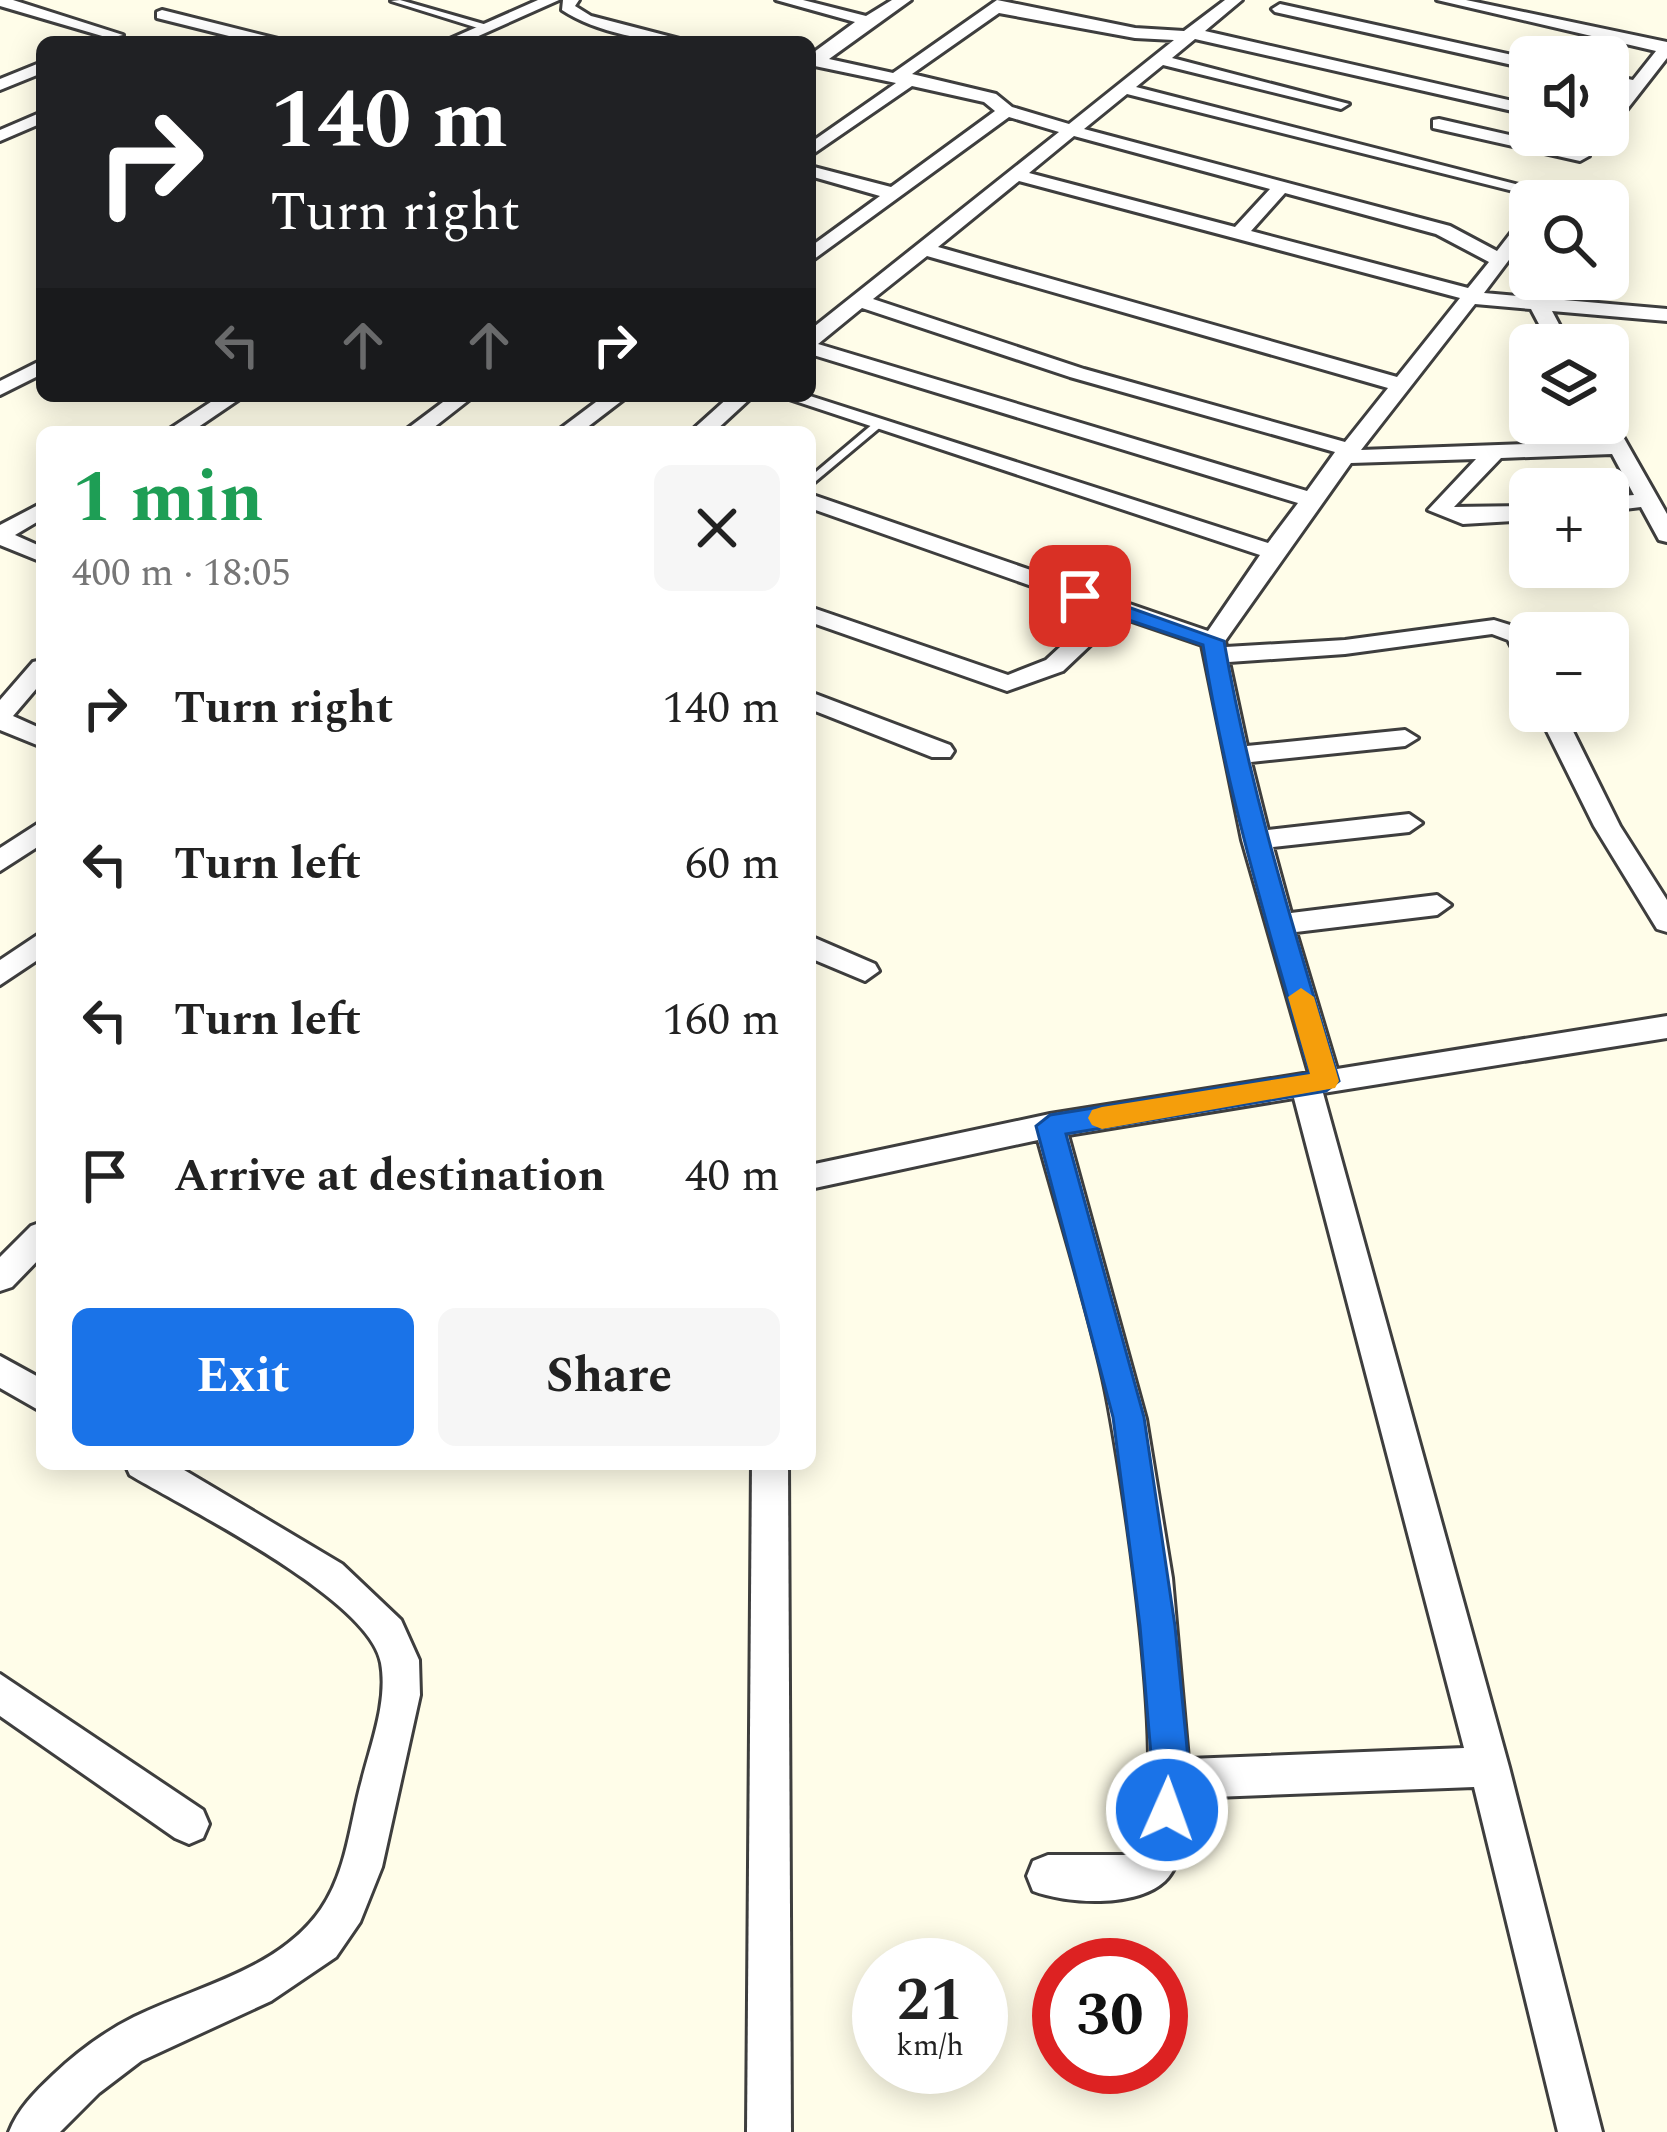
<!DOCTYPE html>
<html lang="en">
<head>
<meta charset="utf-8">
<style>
	:root { --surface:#fff; --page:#f6f6f6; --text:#222; --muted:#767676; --accent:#1a73e8 }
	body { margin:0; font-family:Spectral,serif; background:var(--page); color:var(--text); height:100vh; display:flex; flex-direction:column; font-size:45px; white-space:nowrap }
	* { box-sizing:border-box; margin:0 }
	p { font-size:39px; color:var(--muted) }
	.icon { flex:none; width:66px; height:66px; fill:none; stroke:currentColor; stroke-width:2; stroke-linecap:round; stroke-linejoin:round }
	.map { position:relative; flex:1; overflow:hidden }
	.drawer { position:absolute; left:36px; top:426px; width:780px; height:1044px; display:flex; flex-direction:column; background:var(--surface); border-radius:18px; box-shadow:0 6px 30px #0003 }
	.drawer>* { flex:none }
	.hud { position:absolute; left:36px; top:36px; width:780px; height:366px; border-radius:18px; box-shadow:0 6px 30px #0003; background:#202124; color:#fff; overflow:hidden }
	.controls { position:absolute; left:1509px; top:36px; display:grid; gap:24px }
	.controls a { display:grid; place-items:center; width:120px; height:120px; border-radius:18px; background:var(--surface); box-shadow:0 6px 30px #0003; font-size:60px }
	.speed { position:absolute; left:852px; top:1938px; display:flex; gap:24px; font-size:60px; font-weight:700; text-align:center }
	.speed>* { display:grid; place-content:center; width:156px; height:156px; border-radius:50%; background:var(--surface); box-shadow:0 6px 30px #0003; line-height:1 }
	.speed small { font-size:30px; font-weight:400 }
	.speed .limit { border:18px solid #d22; background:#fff; color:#111 }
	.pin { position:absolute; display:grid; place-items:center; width:102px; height:102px; color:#fff; margin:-51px; border-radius:24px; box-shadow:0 6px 18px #0006 }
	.me { position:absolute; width:132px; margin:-66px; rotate:2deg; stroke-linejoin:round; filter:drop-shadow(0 0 9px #0008) }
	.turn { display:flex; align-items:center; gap:42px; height:252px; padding:0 36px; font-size:54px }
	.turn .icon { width:156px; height:156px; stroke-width:2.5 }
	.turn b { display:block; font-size:84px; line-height:102px }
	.lanes { display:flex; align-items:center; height:114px; padding:0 36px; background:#0003; justify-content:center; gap:60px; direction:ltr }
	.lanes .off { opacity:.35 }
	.round { display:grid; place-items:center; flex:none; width:126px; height:126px; border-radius:18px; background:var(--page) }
	.summary { display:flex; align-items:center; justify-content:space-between; height:204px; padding:0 36px }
	h1 { font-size:72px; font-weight:700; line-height:90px; color:#1e9e55 }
	.cta { display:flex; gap:24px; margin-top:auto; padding:24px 36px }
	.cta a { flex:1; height:138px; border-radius:18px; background:var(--accent); color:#fff; font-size:48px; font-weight:700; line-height:138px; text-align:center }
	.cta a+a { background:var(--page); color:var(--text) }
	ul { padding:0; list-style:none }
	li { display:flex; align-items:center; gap:36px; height:156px; padding:0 36px }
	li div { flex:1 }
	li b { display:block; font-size:45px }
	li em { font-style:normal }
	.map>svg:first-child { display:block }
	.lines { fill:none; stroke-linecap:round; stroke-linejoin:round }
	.service-casing { stroke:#3e3e3e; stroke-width:6 }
	.minor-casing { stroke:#3e3e3e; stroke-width:6 }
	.service { fill:#fff; fill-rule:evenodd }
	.minor { fill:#fff; fill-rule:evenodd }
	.route { fill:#1a73e8; stroke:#114b97; stroke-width:3 }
	.slow { fill:#f59e0b }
</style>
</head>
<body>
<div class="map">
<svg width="1667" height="2132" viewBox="0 0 1667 2132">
	<rect width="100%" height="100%" fill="#fffde9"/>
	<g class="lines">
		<defs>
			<g id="service">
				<polygon points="400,0 487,25 488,27 481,29 391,1"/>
				<polygon points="874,423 883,425 810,486 810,477"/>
			</g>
			<g id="minor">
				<polygon points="0,0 13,0 123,35 109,38 0,6"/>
				<polygon points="538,0 559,0 465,42 443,42"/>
				<path d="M 563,0 L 579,0 L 575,6 L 591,16 L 691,42 C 649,42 597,33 562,10 Z"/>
				<path d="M 776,0 L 803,0 L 866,16 L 892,0 L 911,0 L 829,59 L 893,73 L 997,0 L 1135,28 L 1184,31 L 1225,0 L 1242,0 L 1205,31 L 1530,105 L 1530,115 L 1195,39 L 1172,58 L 1349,104 L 1341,109 L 1163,65 L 1136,87 L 1558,195 L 1549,200 L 1127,94 L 1084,129 L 1450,226 L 1497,251 L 1524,216 L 1530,215 L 1530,232 L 1484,293 L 1667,309 L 1667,321 L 1552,311 L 1570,345 L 1550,345 L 1531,309 L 1475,304 L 1361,450 L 1605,441 L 1595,423 L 1613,419 L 1667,514 L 1667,542 L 1659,540 L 1641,507 L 1608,511 L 1608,497 L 1634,495 L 1612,454 L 1501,458 L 1454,507 L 1530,506 L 1530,520 L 1463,524 L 1428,510 L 1476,459 L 1351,463 L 1225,641 L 1226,647 L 1345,640 L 1494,620 L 1526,630 L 1530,637 L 1530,666 L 1521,664 L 1508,640 L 1492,634 L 1345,654 L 1229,662 L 1247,746 L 1405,730 L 1418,738 L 1405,746 L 1251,762 L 1268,830 L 1409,814 L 1422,823 L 1409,832 L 1273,847 L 1291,913 L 1437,895 L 1451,905 L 1437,915 L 1296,932 L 1337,1069 L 1667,1016 L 1667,1038 L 1323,1093 L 1509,1767 L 1602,2132 L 1558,2132 L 1474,1787 L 1188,1798 C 1186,1823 1184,1862 1165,1881 C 1136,1908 1067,1904 1033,1891 L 1027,1876 L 1033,1861 L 1048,1855 L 1132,1855 C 1178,1817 1118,1446 1103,1378 C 1085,1298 1060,1220 1038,1140 L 810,1189 L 810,1165 L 1050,1114 L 1309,1073 L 1242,840 L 1202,645 L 1120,617 L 1063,671 L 1007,691 L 810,622 L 810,607 L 1008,675 L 1046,660 L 1100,610 L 810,508 L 810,494 L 1208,631 L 1260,555 L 780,396 L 810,396 L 1268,543 L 1298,503 L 810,354 L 810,330 L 1059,132 L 1009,117 L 810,262 L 810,247 L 880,196 L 810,176 L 810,166 L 891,187 L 995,111 L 984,102 L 912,86 L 810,156 L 810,143 L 896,83 L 810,65 L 810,55 L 855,22 ZM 999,13 L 1135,38 L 1174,40 L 1069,124 L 1012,107 L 996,94 L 912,74 ZM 1074,136 L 1270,189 L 1235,227 L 1029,173 ZM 1019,181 L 1460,298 L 1397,377 L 938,247 ZM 1285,193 L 1436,234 L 1489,262 L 1468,288 L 1251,231 ZM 927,256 L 1388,388 L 1345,442 L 1084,369 L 873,299 ZM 862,308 L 1070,377 L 1335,452 L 1307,491 L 818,344 ZM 1294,1098 L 1464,1748 L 1188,1759 L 1172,1578 L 1146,1419 L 1068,1135 Z"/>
				<polygon points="1437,0 1466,0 1667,42 1667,58 1614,126 1608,127 1608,111 1626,88 1608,85 1608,75 1633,80 1656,51"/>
				<polygon points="1280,4 1530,59 1530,69 1275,12 1272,9"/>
				<polygon points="162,10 278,39 280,42 253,42 157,18 157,12"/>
				<polygon points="42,62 42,73 0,90 0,79"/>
				<polygon points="42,112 42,123 0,141 0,130"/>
				<polygon points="1439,119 1580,151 1589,156 1580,161 1433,128 1433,120"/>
				<polygon points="42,360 42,374 0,395 0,381"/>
				<polygon points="220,396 244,396 191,432 165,432"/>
				<polygon points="451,396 474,396 428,432 403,432"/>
				<polygon points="604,396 628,396 581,432 556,432"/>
				<polygon points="730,396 753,396 714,432 690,432"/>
				<polygon points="42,503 42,519 15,535 42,547 42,562 0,545 0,525"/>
				<polygon points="42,660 42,682 13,716 42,729 42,747 0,730 0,700 33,662"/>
				<polygon points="810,692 950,745 954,751 950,757 932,757 810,709"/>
				<polygon points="1537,711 1563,711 1620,826 1667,900 1667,932 1657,929 1594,826"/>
				<polygon points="42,821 42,844 0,871 0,848"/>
				<polygon points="42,932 42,957 0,985 0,960"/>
				<polygon points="810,936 875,964 879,971 865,981 810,958"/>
				<polygon points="42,1222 42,1256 12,1287 0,1291 0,1257 31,1226"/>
				<polygon points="0,1356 42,1379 42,1412 0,1388"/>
				<path d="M 125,1464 L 174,1464 L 342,1564 L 401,1620 L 419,1660 L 420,1695 L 382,1867 L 360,1922 L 336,1957 L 271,2001 L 141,2061 L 99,2093 L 60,2132 L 9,2132 C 18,2109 35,2092 53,2075 C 77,2052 104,2032 134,2017 C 197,1986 279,1970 321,1909 C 347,1871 350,1823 362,1780 C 371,1744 388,1701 381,1663 C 370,1599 187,1509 130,1475 Z"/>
				<polygon points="752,1464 788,1464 791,2132 747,2132"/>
				<polygon points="0,1674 203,1810 209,1824 203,1838 189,1844 175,1838 0,1716"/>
			</g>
		</defs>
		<!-- service casing -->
		<use href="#service" class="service-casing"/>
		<!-- minor casing -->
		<use href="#minor" class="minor-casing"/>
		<!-- service -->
		<use href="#service" class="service"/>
		<!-- minor -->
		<use href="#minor" class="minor"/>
	</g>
	<!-- route -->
	<path class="route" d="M 1080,590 L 1224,641 C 1250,791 1296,936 1339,1081 L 1326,1091 L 1066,1134 L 1144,1417 L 1175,1626 L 1190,1778 L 1180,1823 L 1167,1828 L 1154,1823 L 1149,1810 L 1153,1778 L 1140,1626 L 1113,1417 L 1036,1126 L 1050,1115 L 1310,1073 C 1269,932 1226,791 1203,645 L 1072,601 L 1072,592 Z"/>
	<!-- slow -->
	<polygon class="slow" points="1301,988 1314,997 1339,1081 1335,1088 1102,1129 1092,1125 1088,1118 1092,1110 1102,1107 1310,1074 1288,997"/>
</svg>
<div class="controls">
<a><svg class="icon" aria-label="sound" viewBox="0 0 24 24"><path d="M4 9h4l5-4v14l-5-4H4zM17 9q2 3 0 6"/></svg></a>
<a><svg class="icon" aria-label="search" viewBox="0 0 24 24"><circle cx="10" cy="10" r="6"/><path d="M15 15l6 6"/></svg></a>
<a><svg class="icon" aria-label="layers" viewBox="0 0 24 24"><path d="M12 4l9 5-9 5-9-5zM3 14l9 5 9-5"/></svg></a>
<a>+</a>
<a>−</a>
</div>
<div class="speed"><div>21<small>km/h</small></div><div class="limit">30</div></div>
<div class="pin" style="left:1080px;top:596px;background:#d93025"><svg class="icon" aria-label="arrive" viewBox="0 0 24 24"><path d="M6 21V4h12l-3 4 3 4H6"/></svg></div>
<svg class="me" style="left:1167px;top:1810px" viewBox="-20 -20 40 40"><circle r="17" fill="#1a73e8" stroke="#fff" stroke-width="3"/><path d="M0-11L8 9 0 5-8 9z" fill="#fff"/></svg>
<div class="hud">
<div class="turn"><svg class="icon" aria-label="right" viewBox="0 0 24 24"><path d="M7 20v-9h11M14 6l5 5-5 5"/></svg><div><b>140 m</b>Turn right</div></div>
<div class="lanes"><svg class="icon off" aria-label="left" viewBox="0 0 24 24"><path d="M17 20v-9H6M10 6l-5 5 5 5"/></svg><svg class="icon off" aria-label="ahead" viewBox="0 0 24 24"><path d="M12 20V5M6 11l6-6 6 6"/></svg><svg class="icon off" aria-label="ahead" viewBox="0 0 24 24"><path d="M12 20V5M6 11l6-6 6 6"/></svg><svg class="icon" aria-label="right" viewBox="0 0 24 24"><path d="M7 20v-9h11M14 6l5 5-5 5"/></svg></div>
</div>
<section class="drawer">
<div class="summary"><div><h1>1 min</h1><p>400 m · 18:05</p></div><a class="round"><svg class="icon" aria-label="close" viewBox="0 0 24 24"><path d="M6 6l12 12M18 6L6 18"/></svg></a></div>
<ul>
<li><svg class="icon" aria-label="right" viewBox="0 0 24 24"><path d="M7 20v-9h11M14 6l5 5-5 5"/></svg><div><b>Turn right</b></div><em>140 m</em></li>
<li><svg class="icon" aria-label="left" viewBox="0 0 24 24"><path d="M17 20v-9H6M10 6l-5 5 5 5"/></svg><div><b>Turn left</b></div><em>60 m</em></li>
<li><svg class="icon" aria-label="left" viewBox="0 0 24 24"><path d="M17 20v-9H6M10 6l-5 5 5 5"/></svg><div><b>Turn left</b></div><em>160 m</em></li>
<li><svg class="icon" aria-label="arrive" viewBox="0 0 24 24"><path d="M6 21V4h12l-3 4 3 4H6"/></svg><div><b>Arrive at destination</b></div><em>40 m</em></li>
</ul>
<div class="cta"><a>Exit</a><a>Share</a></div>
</section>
</div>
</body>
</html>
